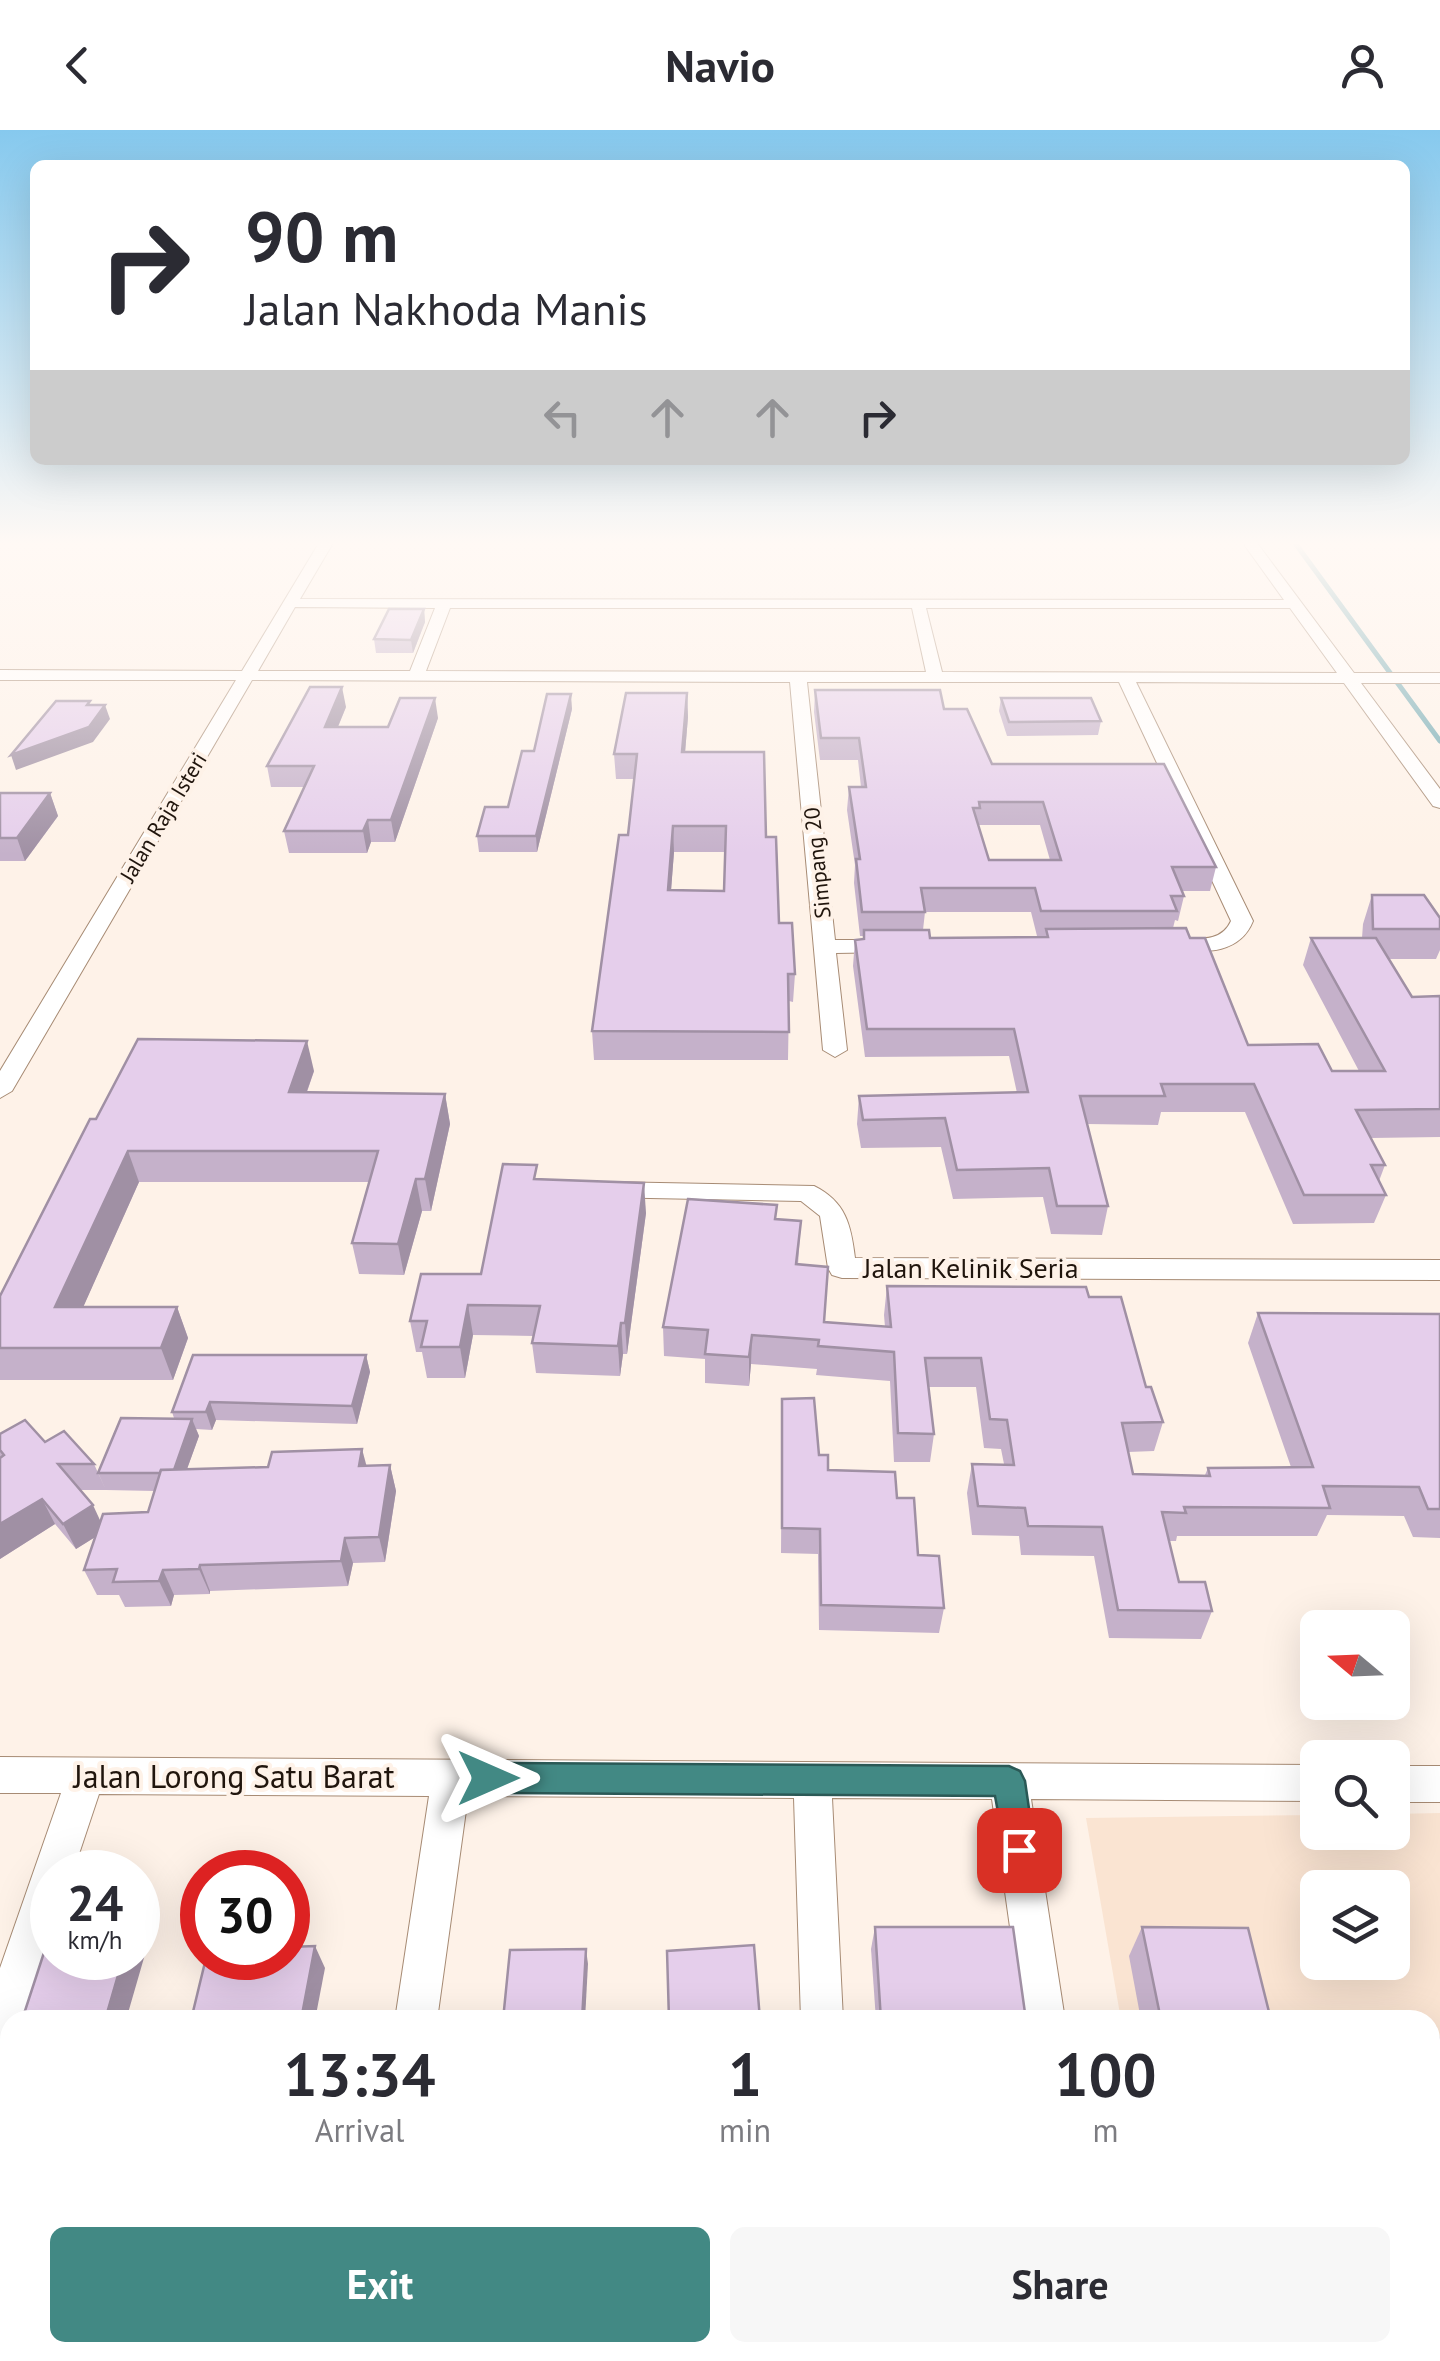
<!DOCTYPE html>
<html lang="en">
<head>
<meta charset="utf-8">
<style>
	:root { --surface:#fff; --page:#f7f7f7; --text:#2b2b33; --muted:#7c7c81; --accent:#428984 }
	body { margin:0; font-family:"PT Sans",sans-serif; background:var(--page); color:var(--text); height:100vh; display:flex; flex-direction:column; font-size:38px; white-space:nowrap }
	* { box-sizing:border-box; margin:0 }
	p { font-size:32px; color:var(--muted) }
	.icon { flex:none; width:55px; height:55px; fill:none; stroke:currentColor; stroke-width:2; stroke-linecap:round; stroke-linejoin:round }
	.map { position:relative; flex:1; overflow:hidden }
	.side { position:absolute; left:0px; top:1880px; width:1440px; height:352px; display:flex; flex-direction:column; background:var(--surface); border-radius:30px 30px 0 0; box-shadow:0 10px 40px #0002 }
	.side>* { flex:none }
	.top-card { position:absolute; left:30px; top:30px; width:1380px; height:305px; border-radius:15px; box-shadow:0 10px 40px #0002; background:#fff; color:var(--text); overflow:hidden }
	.needle { width:65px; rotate:289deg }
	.tools { position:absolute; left:1300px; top:1480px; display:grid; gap:20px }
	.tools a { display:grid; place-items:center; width:110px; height:110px; border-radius:15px; background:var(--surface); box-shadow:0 10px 40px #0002; font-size:50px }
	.speed { position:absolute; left:30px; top:1720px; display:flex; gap:20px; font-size:50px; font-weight:700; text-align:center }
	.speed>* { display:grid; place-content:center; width:130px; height:130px; border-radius:50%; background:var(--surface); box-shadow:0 10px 40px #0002; line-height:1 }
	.speed small { font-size:25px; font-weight:400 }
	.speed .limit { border:15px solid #d22; background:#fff; color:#111 }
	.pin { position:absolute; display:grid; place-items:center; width:85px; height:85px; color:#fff; margin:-42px; border-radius:20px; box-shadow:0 5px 15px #0006 }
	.me { position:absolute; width:110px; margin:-55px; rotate:90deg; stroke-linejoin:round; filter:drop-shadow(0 0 8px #0008) }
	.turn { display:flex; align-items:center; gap:35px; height:210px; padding:0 50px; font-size:45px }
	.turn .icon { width:130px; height:130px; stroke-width:2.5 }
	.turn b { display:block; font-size:70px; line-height:85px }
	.lanes { display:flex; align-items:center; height:95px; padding:0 50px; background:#0003; justify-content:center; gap:50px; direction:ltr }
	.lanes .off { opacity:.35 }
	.eta { display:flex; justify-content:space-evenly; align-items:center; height:170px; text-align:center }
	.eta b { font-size:60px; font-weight:600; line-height:70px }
	.button { display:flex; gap:20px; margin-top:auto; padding:20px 50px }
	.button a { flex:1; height:115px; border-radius:15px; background:var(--accent); color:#fff; font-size:40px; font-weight:600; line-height:115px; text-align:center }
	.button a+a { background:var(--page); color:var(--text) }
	header { display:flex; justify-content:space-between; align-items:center; height:130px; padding:0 50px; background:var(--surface); font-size:45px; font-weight:600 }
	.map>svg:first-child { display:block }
	.built { fill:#fae4d2; fill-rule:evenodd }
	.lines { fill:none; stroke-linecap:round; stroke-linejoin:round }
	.stream { stroke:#71a9b2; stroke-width:5 }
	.street-casing { stroke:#a78b74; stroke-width:2 }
	.street { fill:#fff; fill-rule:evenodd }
	.wall { fill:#c5b1ca; fill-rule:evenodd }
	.shaded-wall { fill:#a090a4 }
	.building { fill:#e5ceeb; stroke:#a090a4; stroke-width:2.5; fill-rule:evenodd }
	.route { fill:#428984; stroke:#2b5956; stroke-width:2.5 }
	.labels { text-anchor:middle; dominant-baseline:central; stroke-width:8; stroke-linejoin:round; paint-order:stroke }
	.far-street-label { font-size:22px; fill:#20150d; stroke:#fef2e8 }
	.street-label { font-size:28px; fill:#20150d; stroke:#fef2e8 }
	.near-street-label { font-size:32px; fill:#20150d; stroke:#fef2e8 }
</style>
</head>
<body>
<header><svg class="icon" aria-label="back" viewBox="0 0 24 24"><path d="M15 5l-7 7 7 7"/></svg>Navio<svg class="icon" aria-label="person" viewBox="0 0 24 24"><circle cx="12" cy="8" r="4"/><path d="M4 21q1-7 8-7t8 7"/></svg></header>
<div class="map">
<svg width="1440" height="2231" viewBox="0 0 1440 2231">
	<rect width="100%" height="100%" fill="#fef2e8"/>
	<!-- built -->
	<path class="built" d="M 1440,1683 L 1440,2231 L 1180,2231 L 1179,2223 L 1430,2222 L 1430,1890 L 1121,1890 L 1086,1688 L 1317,1685 L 1318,1702 L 1392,1702 L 1393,1684 ZM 1318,1758 L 1392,1758 L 1392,1832 L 1318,1832 Z"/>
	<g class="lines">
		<!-- stream -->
		<polyline class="stream" points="1295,413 1440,611"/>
		<defs>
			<g id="street">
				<path d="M 319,413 L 333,413 L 300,469 L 1284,470 L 1243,413 L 1257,413 L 1354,543 L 1440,543 L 1440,553 L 1361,553 L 1440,659 L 1440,678 L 1433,676 L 1344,553 L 1136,552 L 1253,791 C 1239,826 1202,822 1170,821 L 1162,820 L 1159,815 L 1162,810 C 1186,805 1219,818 1231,791 L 1119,552 L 807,552 L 835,810 L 892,810 L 903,816 L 892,822 L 836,823 L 847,920 L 835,927 L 823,920 L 790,552 L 252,550 L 12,961 L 0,968 L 0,941 L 236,550 L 0,550 L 0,540 L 242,541 ZM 295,477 L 435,478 L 410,541 L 258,541 ZM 450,478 L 912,478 L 926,542 L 426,541 ZM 926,478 L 1290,478 L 1337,543 L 942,542 Z"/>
				<path d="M 608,1052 L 814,1056 C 846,1072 851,1095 855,1128 L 1440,1130 L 1440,1150 L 842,1148 L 832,1145 L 828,1138 L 820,1086 L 801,1071 L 599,1067 L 595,1061 L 599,1055 Z"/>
				<polygon points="0,1627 1318,1635 1318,1671 1031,1669 1065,1890 1023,1890 992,1669 832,1668 843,1890 801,1890 794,1668 468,1666 437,1890 395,1890 429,1666 99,1664 73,1742 52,1742 52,1805 25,1890 10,1890 10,1918 0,1923 0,1838 61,1663 0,1663"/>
				<rect x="1392" y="1636" width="48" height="36"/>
				<polygon points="341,2222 391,2222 390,2231 340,2231"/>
				<polygon points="811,2222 861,2222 862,2231 812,2231"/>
				<polygon points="1068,2222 1118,2222 1119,2231 1069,2231"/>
			</g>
		</defs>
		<!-- street casing -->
		<use href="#street" class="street-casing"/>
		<!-- street -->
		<use href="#street" class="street"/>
	</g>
	<!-- wall -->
	<g class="wall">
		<polygon points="424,479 425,492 413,523 376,523 374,509"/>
		<path d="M 815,560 L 944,579 L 992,634 L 1216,737 L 1210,761 L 1182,761 L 1184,766 L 1178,791 L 1175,790 L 1173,798 L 1190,808 L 1248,915 L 1332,941 L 1359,941 L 1303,835 L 1311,808 L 1362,808 L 1363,794 L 1372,765 L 1440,788 L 1440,820 L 1436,829 L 1389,829 L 1412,867 L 1440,866 L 1440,1007 L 1371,1008 L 1385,1035 L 1379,1051 L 1386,1065 L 1374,1093 L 1293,1094 L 1245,982 L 1161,982 L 1158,995 L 1087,994 L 1108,1076 L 1102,1105 L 1051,1104 L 1043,1067 L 953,1069 L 941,1017 L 861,1018 L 857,994 L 859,966 L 1017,963 L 1009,926 L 865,927 L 853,836 L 855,810 L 863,809 L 864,806 L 860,806 L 854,753 L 855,735 L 847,680 L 849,657 L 861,657 L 858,630 L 820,630 L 814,582 ZM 978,695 L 1040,695 L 1050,730 L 989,730 ZM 925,782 L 1031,782 L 1037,806 L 1045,806 L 1045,807 L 930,808 L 923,800 Z"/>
		<path d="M 687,563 L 688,587 L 685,622 L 766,707 L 779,793 L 795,844 L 793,872 L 789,871 L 788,930 L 594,930 L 592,901 L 628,705 L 634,649 L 616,649 L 614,624 ZM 674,722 L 725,722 L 724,761 L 671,760 Z"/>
		<polygon points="1001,568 1101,591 1098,605 1007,606 999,581"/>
		<polygon points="346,577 338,597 388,597 438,588 395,712 371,712 367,723 289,723 284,701 304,657 271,657 267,636"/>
		<polygon points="572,579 537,722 479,722 477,706 508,677 534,621"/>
		<polygon points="0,663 50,663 58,686 25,731 0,731"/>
		<polygon points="314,941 307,962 445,964 450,994 431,1081 422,1081 404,1145 359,1144 352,1113 369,1052 139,1052 83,1177 177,1177 188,1208 173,1250 0,1250 0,1166 96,989"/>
		<polygon points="538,1049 646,1083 627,1224 623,1224 620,1246 536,1243 532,1213 534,1206 473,1205 465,1248 427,1248 422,1222 416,1222 410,1191 481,1144"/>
		<polygon points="777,1089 801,1091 798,1135 824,1192 885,1197 884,1185 887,1156 1089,1167 1146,1257 1163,1292 1154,1321 1128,1322 1133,1344 1205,1345 1208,1338 1291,1337 1248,1213 1258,1183 1440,1184 1440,1408 1413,1407 1404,1386 1327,1385 1317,1406 1177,1406 1176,1411 1169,1411 1179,1452 1212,1481 1201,1509 1109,1508 1094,1426 1021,1425 1019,1406 972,1405 967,1363 972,1334 1004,1334 1001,1319 984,1318 976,1257 929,1257 934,1304 930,1332 894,1332 890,1251 816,1245 817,1239 751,1234 749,1256 705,1253 705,1229 664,1226 663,1197"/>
		<polygon points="366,1225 370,1242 357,1294 216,1290 212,1300 196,1299 199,1306 187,1339 390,1335 396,1361 385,1432 353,1433 348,1456 210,1461 210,1464 174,1465 171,1476 125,1477 119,1465 97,1465 84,1440 95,1407 76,1419 55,1394 0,1429 0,1304 45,1312 94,1334 106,1360 80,1360 100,1391 148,1382 155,1361 106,1360 98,1343 174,1288 172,1282"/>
		<polygon points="782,1269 828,1340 897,1368 918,1425 944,1478 939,1503 819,1500 818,1424 781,1423"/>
		<polygon points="875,1797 1026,1890 876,1890 871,1819"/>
		<polygon points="1142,1797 1271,1890 1141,1890 1129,1826"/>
		<polygon points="1430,1897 1440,2231 1410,2231 1408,2222 1430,2222"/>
		<polygon points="10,1948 10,2131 0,2167 0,1979"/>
		<polygon points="651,2222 790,2223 789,2231 650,2231"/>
		<polygon points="895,2222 1019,2222 1021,2231 896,2231"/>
	</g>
	<!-- shaded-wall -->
	<g class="shaded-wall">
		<polygon points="424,479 425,492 413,523 411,510"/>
		<polygon points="342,557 346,577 329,618 325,597"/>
		<polygon points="687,563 688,587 683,647 682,622"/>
		<polygon points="571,564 572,579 537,722 536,706"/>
		<polygon points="435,568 438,588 395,712 391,690"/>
		<polygon points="105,575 110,589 93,612 16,640 11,625"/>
		<polygon points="50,663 58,686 25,731 17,708"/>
		<polygon points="368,690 371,712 367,723 363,701"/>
		<polygon points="673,696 674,722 669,787 668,760"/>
		<polygon points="307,911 314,941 296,992 289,962"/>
		<polygon points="445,964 450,994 431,1081 425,1049"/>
		<polygon points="128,1021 139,1052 69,1209 55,1177"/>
		<polygon points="416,1049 422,1081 404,1145 398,1114"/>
		<polygon points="644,1053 646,1083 627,1224 625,1193"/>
		<polygon points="468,1175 473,1205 465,1248 460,1217"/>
		<polygon points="177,1177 188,1208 173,1250 161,1218"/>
		<polygon points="621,1193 623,1224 620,1246 618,1216"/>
		<polygon points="752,1205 751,1234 749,1256 749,1227"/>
		<polygon points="366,1225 370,1242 357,1294 352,1276"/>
		<polygon points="210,1272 216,1290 212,1300 206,1282"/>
		<polygon points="192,1289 199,1306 179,1361 172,1343"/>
		<polygon points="362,1319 369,1345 359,1336"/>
		<polygon points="390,1335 396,1361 385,1432 379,1407"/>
		<polygon points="42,1369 55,1394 0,1429 0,1394"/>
		<polygon points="93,1375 105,1401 76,1419 63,1394"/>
		<polygon points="345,1408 353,1433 348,1456 341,1431"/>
		<polygon points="200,1435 210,1461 210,1464 199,1439"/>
		<polygon points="163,1440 174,1465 171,1476 159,1451"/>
		<polygon points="138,1798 148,1814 126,1890 105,1890 123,1828 138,1828"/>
		<polygon points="315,1816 325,1838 315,1890 301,1890"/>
		<polygon points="586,1819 588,1834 585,1890 582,1890"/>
		<polygon points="0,2112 10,2120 10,2131 0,2167"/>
		<polygon points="35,2222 59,2222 56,2231 33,2231"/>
		<rect x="575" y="2222" width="5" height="9"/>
	</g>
	<!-- building -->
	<g class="building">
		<polygon points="389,479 424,479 411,510 374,509"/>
		<polygon points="310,557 342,557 325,597 388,597 400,568 435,568 391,690 368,690 363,701 284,701 314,636 267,636"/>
		<path d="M 815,560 L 940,560 L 944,579 L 967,579 L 992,634 L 1164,634 L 1216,737 L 1172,737 L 1184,766 L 1171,766 L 1177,781 L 1041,781 L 1035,758 L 921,758 L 925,782 L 862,782 L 856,729 L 860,729 L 849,657 L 866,657 L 859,608 L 821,608 ZM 979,672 L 1043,672 L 1061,730 L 989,730 L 973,678 L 980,678 Z"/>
		<path d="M 626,563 L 687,563 L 682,622 L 764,622 L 766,707 L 776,707 L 779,793 L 792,793 L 795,844 L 788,844 L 789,902 L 592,901 L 619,705 L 628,705 L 637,624 L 614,624 ZM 673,696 L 726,696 L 724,761 L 668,760 Z"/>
		<polygon points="547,564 571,564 536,706 477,706 485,677 508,677 522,621 534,621"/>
		<polygon points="1001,568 1091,568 1101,591 1009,592"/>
		<polygon points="56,571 90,571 87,575 105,575 89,597 11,625"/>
		<polygon points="0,663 50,663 17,708 0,708"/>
		<polygon points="1372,765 1424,765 1440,788 1440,799 1373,799"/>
		<polygon points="1186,798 1190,808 1205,808 1248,915 1318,914 1332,941 1385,941 1311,808 1376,808 1412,867 1440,866 1440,979 1356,980 1385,1035 1371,1035 1386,1065 1304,1065 1254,954 1161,954 1165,966 1080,966 1108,1076 1057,1076 1049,1038 957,1040 945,988 863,990 859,966 1028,962 1014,899 867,899 855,810 864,809 864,800 929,800 930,808 1048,807 1046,799"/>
		<polygon points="138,909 307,911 289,962 445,964 425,1049 416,1049 398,1114 352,1113 378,1021 128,1021 55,1177 177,1177 161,1218 0,1218 0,1166 90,989 96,989"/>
		<polygon points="503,1034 537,1035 534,1049 644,1053 625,1193 621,1193 618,1216 532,1213 540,1176 468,1175 460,1217 421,1217 427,1191 410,1191 421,1144 481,1144"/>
		<polygon points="688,1069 777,1075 775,1089 801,1091 796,1134 828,1137 824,1192 891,1197 887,1156 1086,1157 1089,1167 1121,1167 1146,1257 1151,1257 1163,1292 1122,1293 1133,1344 1210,1346 1208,1338 1313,1337 1258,1183 1440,1184 1440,1379 1428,1379 1419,1357 1323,1356 1330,1378 1184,1377 1186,1383 1162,1382 1179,1452 1205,1452 1212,1481 1118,1480 1102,1397 1028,1396 1025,1378 978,1376 972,1334 1014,1335 1007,1290 990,1289 981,1228 925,1228 934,1304 898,1303 894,1222 818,1216 819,1210 752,1205 749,1227 705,1224 708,1200 663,1197"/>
		<polygon points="193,1225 366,1225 352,1276 210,1272 206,1282 172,1282"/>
		<polygon points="814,1268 819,1325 828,1325 828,1340 895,1342 897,1368 914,1368 918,1425 939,1426 944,1478 821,1475 820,1399 782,1398 782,1269"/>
		<polygon points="121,1288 192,1289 174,1340 161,1340 160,1343 98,1343"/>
		<polygon points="25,1290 45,1312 64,1301 94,1334 58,1334 93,1375 63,1394 42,1369 0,1394 0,1328 4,1325 0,1320 0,1304"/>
		<polygon points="362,1319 359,1336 390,1335 379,1407 345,1408 341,1431 200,1435 199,1439 163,1440 159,1451 113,1452 117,1439 84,1440 103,1384 148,1382 161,1340 268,1337 272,1322"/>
		<polygon points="875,1797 1013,1797 1026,1890 881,1890"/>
		<polygon points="1142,1797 1248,1798 1271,1890 1161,1890"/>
		<polygon points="52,1798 52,1828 123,1828 105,1890 22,1890"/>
		<polygon points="754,1815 760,1890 669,1890 667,1821"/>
		<polygon points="315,1816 301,1890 191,1890 206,1828 288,1828 288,1817"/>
		<polygon points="586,1819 582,1890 503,1890 510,1820"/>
		<polygon points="1430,1897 1435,1897 1440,1912 1440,2231 1433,2231 1430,2220"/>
		<polygon points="10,1948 10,2105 0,2105 0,1979"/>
		<polygon points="0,2175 10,2175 10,2222 35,2222 33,2231 0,2231"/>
		<polygon points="441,2222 575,2222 575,2231 440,2231"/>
		<polygon points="651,2222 790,2222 790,2223 703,2224 703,2231 650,2231"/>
		<polygon points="901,2222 1019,2222 1021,2231 902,2231"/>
	</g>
	<!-- sky -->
	<linearGradient id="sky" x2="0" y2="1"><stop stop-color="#86c9ee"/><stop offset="0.57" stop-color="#fff9f5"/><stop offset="1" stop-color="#fff9f5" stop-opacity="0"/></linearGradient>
	<rect width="1440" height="725" fill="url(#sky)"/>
	<!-- route -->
	<polygon class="route" points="488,1633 1009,1636 1020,1641 1025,1651 1035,1720 1031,1731 1019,1735 1007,1731 995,1666 488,1663 476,1659 472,1648 476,1637"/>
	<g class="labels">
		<!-- far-street labels -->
		<g class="far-street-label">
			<text transform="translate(163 687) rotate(-59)">Jalan Raja Isteri</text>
			<text transform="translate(817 733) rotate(-96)">Simpang 20</text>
		</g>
		<!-- street labels -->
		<g class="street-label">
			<text x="971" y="1137">Jalan Kelinik Seria</text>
		</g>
		<!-- near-street labels -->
		<g class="near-street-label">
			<text x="234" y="1646">Jalan Lorong Satu Barat</text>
		</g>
	</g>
</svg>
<div class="tools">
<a><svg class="needle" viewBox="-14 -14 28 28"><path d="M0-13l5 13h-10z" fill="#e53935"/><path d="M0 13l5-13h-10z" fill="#7c7c81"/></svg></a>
<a><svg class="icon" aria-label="search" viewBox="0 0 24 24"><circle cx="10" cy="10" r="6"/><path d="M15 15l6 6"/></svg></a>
<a><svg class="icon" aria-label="layers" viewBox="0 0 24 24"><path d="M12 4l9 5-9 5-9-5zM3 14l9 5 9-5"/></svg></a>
</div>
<div class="speed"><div>24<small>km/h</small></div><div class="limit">30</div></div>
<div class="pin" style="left:1019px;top:1720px;background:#d93025"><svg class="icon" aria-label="arrive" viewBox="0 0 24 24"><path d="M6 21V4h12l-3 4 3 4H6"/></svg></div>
<svg class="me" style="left:488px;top:1648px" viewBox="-20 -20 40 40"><path d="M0-17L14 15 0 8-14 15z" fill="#428984" stroke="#fff" stroke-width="4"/></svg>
<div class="top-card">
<div class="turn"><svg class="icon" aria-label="right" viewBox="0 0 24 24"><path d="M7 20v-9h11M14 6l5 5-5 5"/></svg><div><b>90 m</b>Jalan Nakhoda Manis</div></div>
<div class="lanes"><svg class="icon off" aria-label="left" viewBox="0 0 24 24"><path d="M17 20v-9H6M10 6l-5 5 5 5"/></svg><svg class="icon off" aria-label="ahead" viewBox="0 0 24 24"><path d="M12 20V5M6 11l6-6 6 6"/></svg><svg class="icon off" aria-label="ahead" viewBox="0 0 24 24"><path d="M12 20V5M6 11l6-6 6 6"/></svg><svg class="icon" aria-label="right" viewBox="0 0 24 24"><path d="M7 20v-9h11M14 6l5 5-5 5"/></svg></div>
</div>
<section class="side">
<div class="eta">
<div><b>13:34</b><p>Arrival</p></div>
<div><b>1</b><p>min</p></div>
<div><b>100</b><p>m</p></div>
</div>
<div class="button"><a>Exit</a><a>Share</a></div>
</section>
</div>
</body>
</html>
